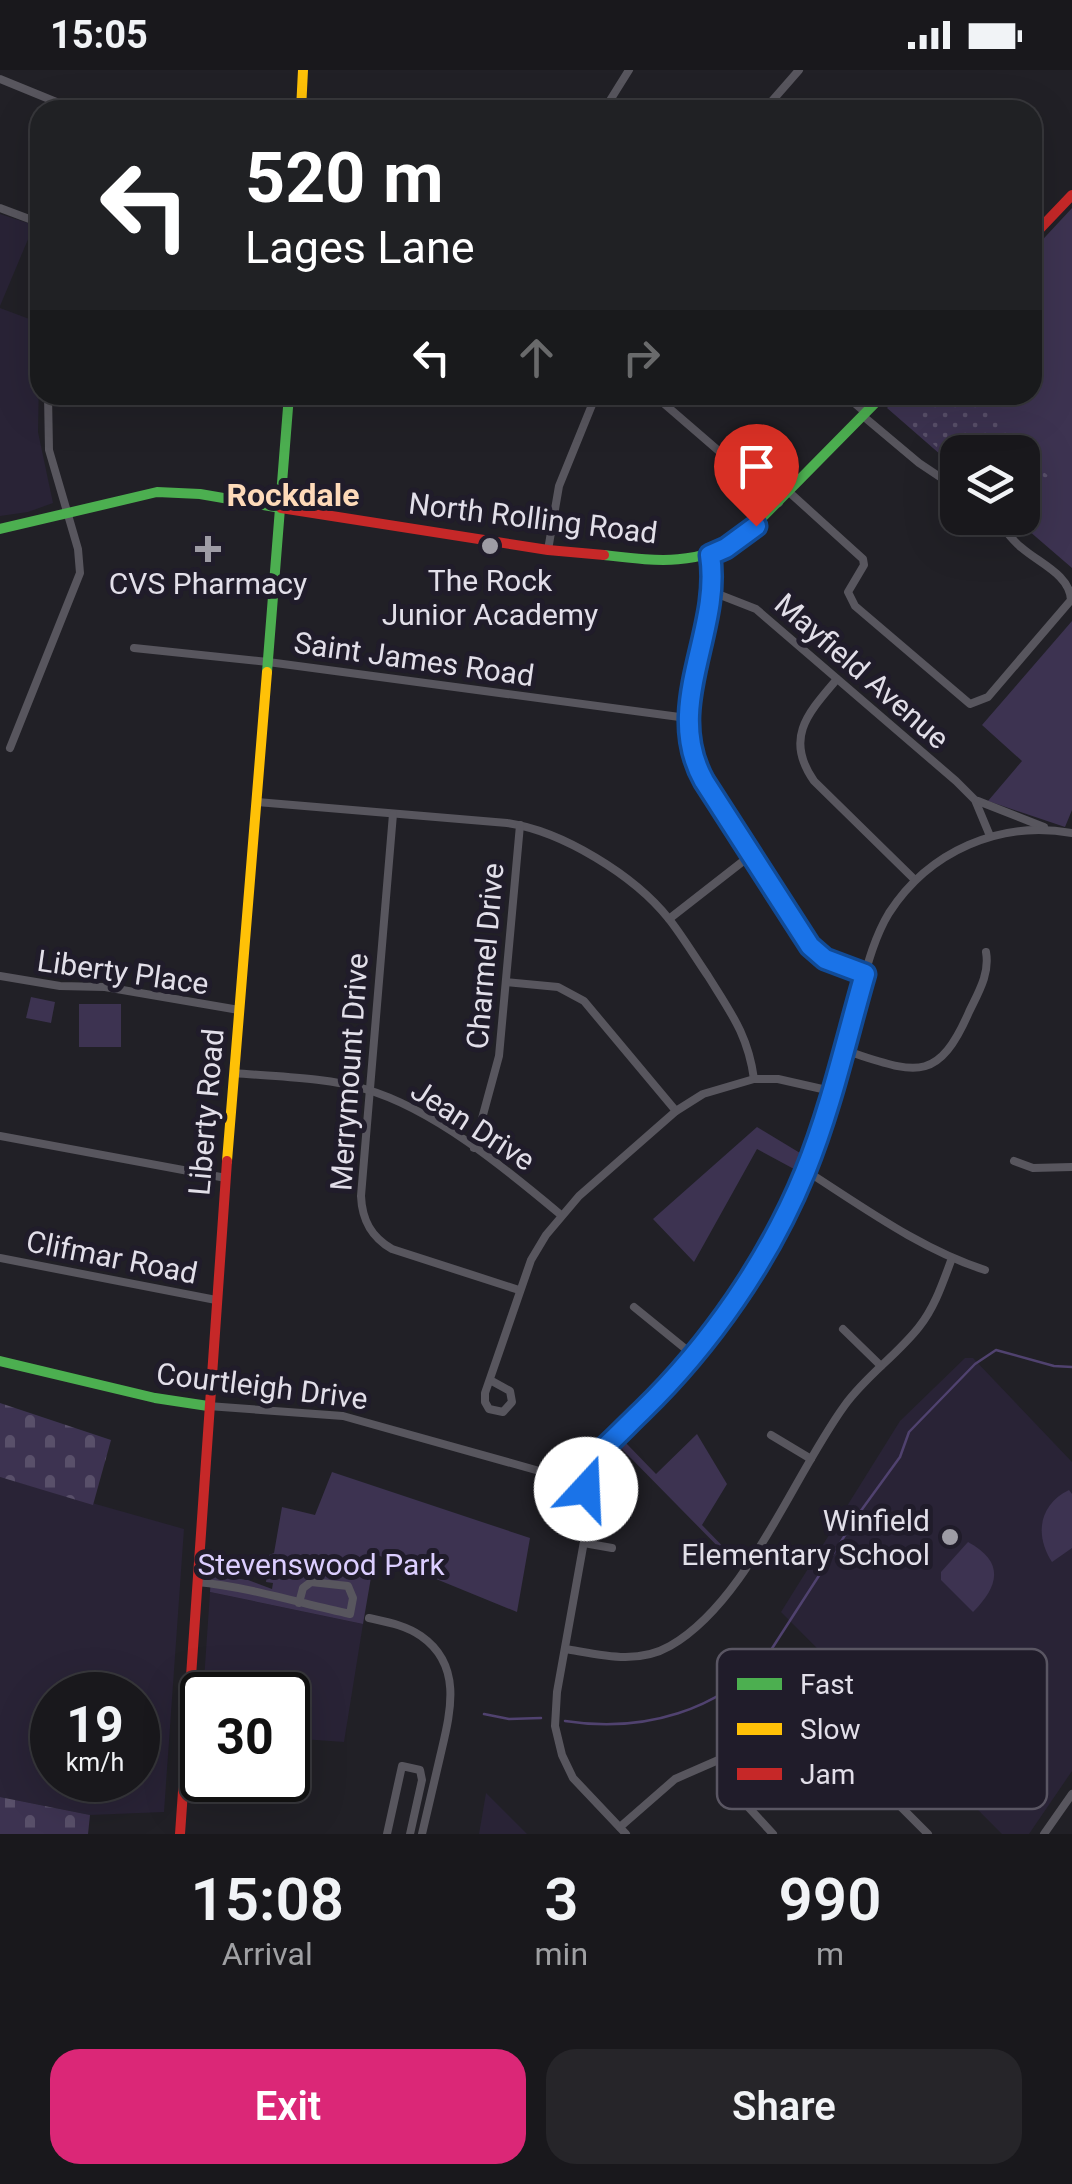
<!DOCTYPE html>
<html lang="en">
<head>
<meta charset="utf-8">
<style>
	:root { --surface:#19181c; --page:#262529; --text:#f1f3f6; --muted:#9fa0a3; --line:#37373b; --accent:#db2777 }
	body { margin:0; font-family:Roboto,sans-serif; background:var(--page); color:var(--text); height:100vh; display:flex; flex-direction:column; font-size:38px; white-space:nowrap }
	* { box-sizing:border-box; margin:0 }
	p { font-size:32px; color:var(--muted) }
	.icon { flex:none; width:55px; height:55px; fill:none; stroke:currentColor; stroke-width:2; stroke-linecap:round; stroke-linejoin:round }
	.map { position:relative; height:1764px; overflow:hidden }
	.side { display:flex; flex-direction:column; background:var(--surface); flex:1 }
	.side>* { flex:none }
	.hud { position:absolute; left:30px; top:30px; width:1012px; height:305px; border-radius:30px; box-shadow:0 10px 40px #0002,0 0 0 2px var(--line); background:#202124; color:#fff; overflow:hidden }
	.buttons { position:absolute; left:940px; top:365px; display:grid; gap:20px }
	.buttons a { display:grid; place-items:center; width:100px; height:100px; border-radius:20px; background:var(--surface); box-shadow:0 10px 40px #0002,0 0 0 2px var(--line); font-size:50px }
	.speed { position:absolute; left:30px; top:1602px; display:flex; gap:20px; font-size:50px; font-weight:700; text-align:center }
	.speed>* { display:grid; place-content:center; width:130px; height:130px; border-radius:50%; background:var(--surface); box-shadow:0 10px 40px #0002,0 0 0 2px var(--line); line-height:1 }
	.speed small { font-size:25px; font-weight:400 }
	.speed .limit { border:5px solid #111; border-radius:15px; background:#fff; color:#111 }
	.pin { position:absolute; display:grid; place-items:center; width:85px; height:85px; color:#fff; margin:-102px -42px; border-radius:50% 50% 50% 0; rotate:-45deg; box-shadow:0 0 10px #0007 }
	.pin .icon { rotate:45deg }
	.me { position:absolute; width:110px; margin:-55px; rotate:20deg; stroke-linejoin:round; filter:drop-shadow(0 0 8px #0008) }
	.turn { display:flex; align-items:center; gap:35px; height:210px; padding:0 50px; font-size:45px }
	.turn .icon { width:130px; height:130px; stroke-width:2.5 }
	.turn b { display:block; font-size:70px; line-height:85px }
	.lanes { display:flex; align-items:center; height:95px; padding:0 50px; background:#0003; justify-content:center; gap:50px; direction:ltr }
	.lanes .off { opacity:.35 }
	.eta { display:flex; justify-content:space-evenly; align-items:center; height:170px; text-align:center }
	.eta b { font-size:60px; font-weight:600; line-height:70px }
	.cta { display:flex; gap:20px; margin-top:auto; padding:20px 50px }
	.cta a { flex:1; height:115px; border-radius:30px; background:var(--accent); color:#fff; font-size:40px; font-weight:600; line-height:115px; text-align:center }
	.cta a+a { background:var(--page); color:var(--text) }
	.status { display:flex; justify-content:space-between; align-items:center; height:70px; padding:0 50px; background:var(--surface); direction:ltr }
	.status svg { height:28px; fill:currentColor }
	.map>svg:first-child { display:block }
	.built { fill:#292336; fill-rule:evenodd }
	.green { fill:#3d3351 }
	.cemetery { fill:url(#cemetery-stones) }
	.garden { fill:url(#garden-dots) }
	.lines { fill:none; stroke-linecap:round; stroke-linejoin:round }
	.stream { stroke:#50426f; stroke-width:2.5 }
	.street { stroke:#58565e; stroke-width:8 }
	.fast { stroke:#4caf50; stroke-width:10 }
	.slow { stroke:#ffc107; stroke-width:10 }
	.jam { stroke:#c62828; stroke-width:10 }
	.route-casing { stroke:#114b97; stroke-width:25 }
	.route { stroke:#1a73e8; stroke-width:18 }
	.poi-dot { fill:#9e9ca5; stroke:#201c2a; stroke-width:4 }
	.labels { text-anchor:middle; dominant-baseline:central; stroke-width:10; stroke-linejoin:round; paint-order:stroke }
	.street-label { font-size:30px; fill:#e2dfe9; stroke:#201c2a }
	.poi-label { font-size:30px; fill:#e2dfe9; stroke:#201c2a }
	.park-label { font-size:30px; fill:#dcceff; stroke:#201c2a }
	.neighbourhood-label { font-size:32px; font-weight:bold; fill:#fedab9; stroke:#201c2a }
	.key { fill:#201c2a; stroke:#5a5663; stroke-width:2.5 }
	.key-label { font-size:28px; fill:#e2dfe9 }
</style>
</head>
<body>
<div class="status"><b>15:05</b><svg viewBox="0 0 49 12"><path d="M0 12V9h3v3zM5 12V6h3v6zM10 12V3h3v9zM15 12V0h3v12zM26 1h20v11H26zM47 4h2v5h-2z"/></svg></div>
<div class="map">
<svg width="1072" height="1764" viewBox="0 0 1072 1764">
	<defs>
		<pattern id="cemetery-stones" width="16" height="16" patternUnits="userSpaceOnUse" patternTransform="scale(2.5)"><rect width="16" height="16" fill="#3d3351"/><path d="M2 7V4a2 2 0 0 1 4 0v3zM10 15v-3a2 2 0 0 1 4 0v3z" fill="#59506a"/></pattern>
		<pattern id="garden-dots" width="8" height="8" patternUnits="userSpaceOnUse" patternTransform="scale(2.5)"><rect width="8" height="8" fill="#3d3351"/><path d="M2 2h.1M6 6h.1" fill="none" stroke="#59506a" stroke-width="1.8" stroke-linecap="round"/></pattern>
	</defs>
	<rect width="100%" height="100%" fill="#212026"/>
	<!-- built -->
	<g class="built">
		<polygon points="0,144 34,155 0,236"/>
		<polygon points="0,238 40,253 38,362 53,433 28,442 0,446"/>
		<polygon points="965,1288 973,1288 1072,1392 1072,1701 1029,1764 1002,1764 781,1542 900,1351"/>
		<path d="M 0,1407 L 184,1459 L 164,1742 L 90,1745 L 0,1727 ZM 52,1625 L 138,1625 L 138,1710 L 52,1710 Z"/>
		<polygon points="210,1522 363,1554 344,1672 288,1668 288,1625 203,1625"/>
		<polygon points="486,1723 527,1764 479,1764"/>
	</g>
	<!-- green -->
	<g class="green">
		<polygon points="1072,138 1072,498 1014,448 1022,448 1022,382 958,382 957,399 887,338 899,325 1032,325 1033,180"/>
		<polygon points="1072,551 1072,740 1065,757 988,731 1022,691 982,655"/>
		<polygon points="31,927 55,932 51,953 26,948"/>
		<rect x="79" y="934" width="42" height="43"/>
		<polygon points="757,1057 800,1083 794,1099 757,1079 694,1192 653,1149"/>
		<polygon points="697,1364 727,1414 702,1455 737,1491 735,1494 620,1377 625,1372 656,1404"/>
		<polygon points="332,1402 530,1468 517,1542 375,1484 363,1554 210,1522 211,1505 248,1510 272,1519 273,1513 266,1512 269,1485 274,1483 282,1437 315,1445"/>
		<path d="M 1069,1420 L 1072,1424 L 1072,1478 L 1052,1492 C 1035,1466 1038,1435 1069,1420 Z"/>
		<path d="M 968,1472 C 1005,1492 999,1516 973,1542 L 941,1510 L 941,1502 Z"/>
	</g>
	<!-- cemetery -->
	<g class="cemetery">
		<polygon points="0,1333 111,1370 93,1435 0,1407"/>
		<polygon points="0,1727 90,1745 88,1764 0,1764"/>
	</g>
	<!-- garden -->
	<g class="garden">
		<polygon points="936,325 974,325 1024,375 1020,380 1022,382 958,382 957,395 908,352"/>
		<polygon points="1022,383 1053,410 1023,441 1022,441"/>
	</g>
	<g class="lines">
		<!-- stream -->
		<g class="stream">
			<polyline points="484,1644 509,1649 541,1648"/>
			<path d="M 565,1651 C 641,1663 722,1642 771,1580 L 860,1442 L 900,1387 L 909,1362 L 975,1294 L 996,1280 L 1054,1296 L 1072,1297"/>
		</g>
		<!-- street -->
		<g class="street">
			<polyline points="0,9 76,40"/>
			<polyline points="604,40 629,0"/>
			<polyline points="764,40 799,0"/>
			<polyline points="0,138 40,153"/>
			<polyline points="654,325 779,433"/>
			<polyline points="845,325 866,343"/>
			<polyline points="863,346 919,393 958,419"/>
			<path d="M 789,422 L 863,489 L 864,495 L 848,522 L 855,536 L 970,634 L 988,627 L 1071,530 C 1070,505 1039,493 1022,478 C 1011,470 1004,457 994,448"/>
			<polyline points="548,480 559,416 596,325"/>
			<path d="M 710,485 C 721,555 670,622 694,692 L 811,876 L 825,889 L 865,904"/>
			<polyline points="710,521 756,539 956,711 975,730 990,766"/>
			<polyline points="134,578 268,592 687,648"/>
			<path d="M 837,609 C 808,643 784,668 814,711 L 915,810"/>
			<polyline points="10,678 80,503 78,479 49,380 48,325"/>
			<polyline points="978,731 1044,757"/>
			<path d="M 257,732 L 507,753 C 562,761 634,805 669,849 C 683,867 695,887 708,906 C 731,943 748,965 754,1009"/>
			<path d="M 393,744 L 361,1126 C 362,1150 371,1167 392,1179 L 519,1220"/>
			<polyline points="669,849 751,785"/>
			<polyline points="0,906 60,916 105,917 239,940"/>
			<polyline points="506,912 558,917 584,931 676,1041"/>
			<path d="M 843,980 C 912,1001 936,1018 969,942 C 978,923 990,904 986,882"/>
			<path d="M 234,1003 C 277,1007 324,1007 365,1019 C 434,1039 506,1099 561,1145"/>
			<polyline points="0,1066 226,1108"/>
			<polyline points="474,1078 499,986 520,755"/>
			<polyline points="1014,1091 1033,1098 1072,1097"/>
			<path d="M 805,1100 C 863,1137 920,1179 985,1200"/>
			<polyline points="0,1188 216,1230"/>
			<polyline points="634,1237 693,1285"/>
			<polyline points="843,1259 881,1296"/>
			<polyline points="490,1310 510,1321 512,1332 503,1342 489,1339 485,1332 485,1323 531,1190 546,1165 579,1126 676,1041 703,1024 754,1009 778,1009 831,1021"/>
			<path d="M 208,1336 L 343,1346 L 543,1402 C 594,1400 614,1368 648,1335 C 714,1271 770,1187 804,1103 C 826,1049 840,992 856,936 C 865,905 872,871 889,843 C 929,781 1000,750 1072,763"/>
			<polyline points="771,1365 811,1389"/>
			<polyline points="579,1397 589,1434 588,1449 557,1622 555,1656 562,1685 573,1708 626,1764"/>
			<polyline points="584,1473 612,1478"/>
			<path d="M 197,1512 C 249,1517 299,1533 350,1544 L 353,1528 L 348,1516 L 311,1512 L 303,1518 L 299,1533"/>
			<path d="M 369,1548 C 387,1552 405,1555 421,1566 C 464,1596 450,1644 440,1687 C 434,1713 428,1738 422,1764"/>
			<path d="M 566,1579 C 601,1585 637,1595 670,1576 C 747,1532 793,1406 845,1335 C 866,1306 897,1285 919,1257 C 935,1237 943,1212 952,1188"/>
			<polyline points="800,1636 928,1764"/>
			<polyline points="721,1689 739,1727 773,1764"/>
			<polyline points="620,1757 675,1709 739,1681 770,1662 835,1600"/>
			<polyline points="387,1764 402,1696 420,1700 422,1710 410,1764"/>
			<polyline points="1044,1764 1072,1724"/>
		</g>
		<!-- fast -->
		<g class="fast">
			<polyline points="0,459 157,422 200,424 281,438"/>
			<path d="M 604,485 C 656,491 697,497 743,467 L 883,325"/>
			<polyline points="267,602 289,325"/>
			<polyline points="0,1291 155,1328 208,1336"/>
		</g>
		<!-- slow -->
		<g class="slow">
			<polyline points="301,40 303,0"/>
			<polyline points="227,1091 267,602"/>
		</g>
		<!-- jam -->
		<g class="jam">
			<polyline points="1032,167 1072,125"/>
			<polyline points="281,438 548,480 604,485"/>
			<polyline points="180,1764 227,1091"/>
		</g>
	</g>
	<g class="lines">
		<defs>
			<path id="route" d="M 586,1419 L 579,1397 C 603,1382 622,1360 642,1341 C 710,1275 769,1190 805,1102 C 831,1038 846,970 865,904 L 825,889 L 810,876 L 704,711 C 662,636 722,562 710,485 L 726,478 L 756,456"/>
		</defs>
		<!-- route casing -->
		<use href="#route" class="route-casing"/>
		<!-- route -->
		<use href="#route" class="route"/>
	</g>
	<!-- markers -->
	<g class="poi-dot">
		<circle cx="490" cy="476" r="10"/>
		<path d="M203 464h10v10h10v10h-10v10h-10v-10h-10v-10h10z"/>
		<circle cx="950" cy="1467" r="10"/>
	</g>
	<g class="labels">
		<!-- street labels -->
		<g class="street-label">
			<text transform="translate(533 448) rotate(7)">North Rolling Road</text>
			<text transform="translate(414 589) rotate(8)">Saint James Road</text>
			<text transform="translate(862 601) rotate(41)">Mayfield Avenue</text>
			<text transform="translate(485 886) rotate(-85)">Charmel Drive</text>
			<text transform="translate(123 902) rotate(8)">Liberty Place</text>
			<text transform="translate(349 1002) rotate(-86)">Merrymount Drive</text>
			<text transform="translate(206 1042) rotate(-85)">Liberty Road</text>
			<text transform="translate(473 1055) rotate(33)">Jean Drive</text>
			<text transform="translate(112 1187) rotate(11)">Clifmar Road</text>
			<text transform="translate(262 1316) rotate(7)">Courtleigh Drive</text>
		</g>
		<!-- poi labels -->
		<g class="poi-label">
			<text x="490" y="510">The Rock<tspan x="490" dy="34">Junior Academy</tspan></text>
			<text x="208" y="513">CVS Pharmacy</text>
			<text x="930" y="1450" text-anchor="end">Winfield<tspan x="930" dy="34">Elementary School</tspan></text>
		</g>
		<!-- park labels -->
		<g class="park-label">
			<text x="321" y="1494">Stevenswood Park</text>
		</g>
		<!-- neighbourhood labels -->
		<g class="neighbourhood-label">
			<text x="293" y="425">Rockdale</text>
		</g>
	</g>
	<!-- legend -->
	<rect x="717" y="1579" width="330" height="160" rx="15" class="key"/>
	<rect x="737" y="1608" width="45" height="12" fill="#4caf50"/>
	<rect x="737" y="1653" width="45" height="12" fill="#ffc107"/>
	<rect x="737" y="1698" width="45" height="12" fill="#c62828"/>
	<g class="key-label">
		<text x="800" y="1624">Fast</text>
		<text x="800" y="1669">Slow</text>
		<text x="800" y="1714">Jam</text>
	</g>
</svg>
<div class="buttons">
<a><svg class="icon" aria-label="layers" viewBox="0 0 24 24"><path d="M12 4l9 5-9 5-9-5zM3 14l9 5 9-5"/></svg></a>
</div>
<div class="speed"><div>19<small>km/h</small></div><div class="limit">30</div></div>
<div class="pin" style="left:756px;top:456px;background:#d93025"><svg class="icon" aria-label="arrive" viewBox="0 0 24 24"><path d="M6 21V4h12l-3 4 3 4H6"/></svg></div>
<svg class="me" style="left:586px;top:1419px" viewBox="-20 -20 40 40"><circle r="19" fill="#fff"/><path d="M0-13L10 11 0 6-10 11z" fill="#1a73e8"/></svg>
<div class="hud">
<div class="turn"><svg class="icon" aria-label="left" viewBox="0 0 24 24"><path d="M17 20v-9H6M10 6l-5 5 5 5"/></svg><div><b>520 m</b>Lages Lane</div></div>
<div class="lanes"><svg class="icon" aria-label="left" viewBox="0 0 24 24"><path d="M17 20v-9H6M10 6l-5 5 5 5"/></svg><svg class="icon off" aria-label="ahead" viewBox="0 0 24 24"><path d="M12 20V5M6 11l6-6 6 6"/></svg><svg class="icon off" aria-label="right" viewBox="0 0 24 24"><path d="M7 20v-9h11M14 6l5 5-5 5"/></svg></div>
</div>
</div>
<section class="side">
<div class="eta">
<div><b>15:08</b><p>Arrival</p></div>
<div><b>3</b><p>min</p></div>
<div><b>990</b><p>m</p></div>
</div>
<div class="cta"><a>Exit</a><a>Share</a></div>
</section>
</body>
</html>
